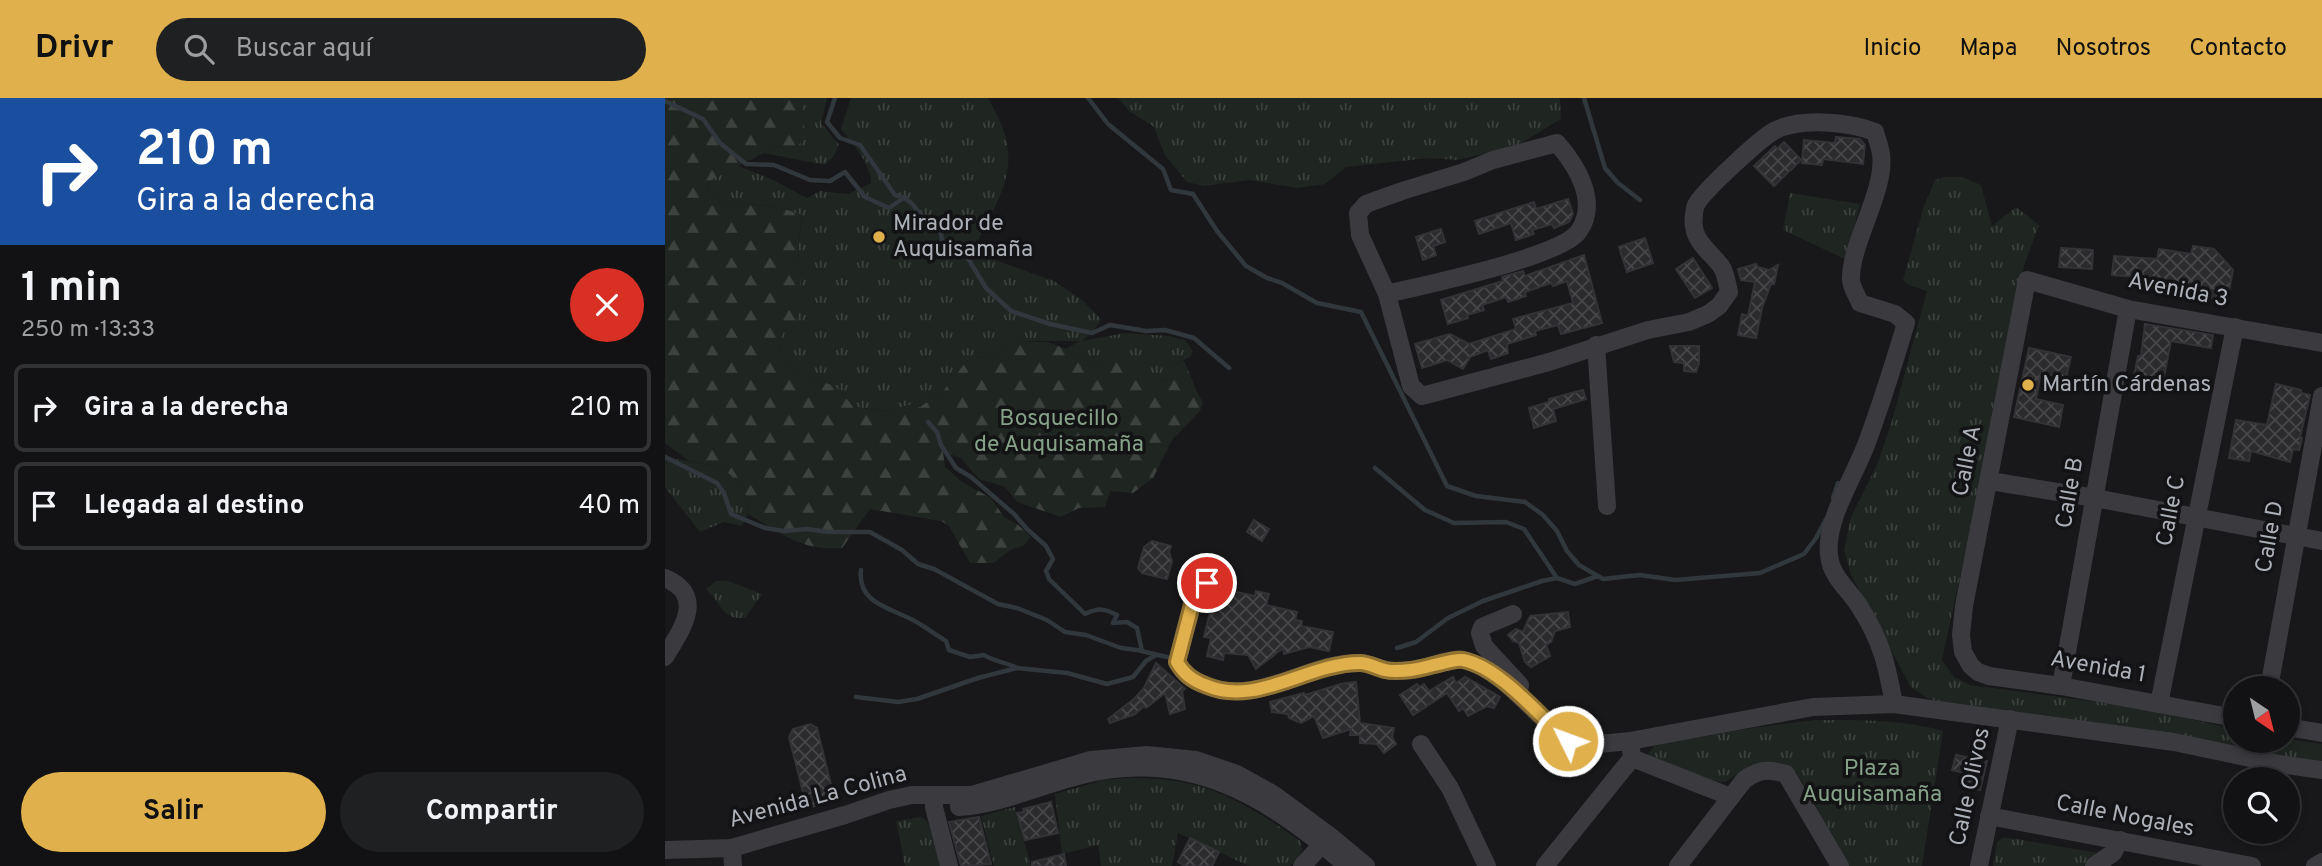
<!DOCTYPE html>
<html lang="es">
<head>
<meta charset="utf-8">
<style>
	:root { --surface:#121214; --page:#1f2022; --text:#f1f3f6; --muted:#9c9ea0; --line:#313234; --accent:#dfb04b }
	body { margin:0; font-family:Overpass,sans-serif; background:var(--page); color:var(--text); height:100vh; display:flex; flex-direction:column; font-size:26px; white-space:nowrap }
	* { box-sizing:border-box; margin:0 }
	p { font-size:23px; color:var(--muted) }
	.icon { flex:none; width:38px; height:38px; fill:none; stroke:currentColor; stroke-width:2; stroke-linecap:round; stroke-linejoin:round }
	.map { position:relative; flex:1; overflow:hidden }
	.details { display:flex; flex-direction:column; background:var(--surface); width:665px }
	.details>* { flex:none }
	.hud { background:#1a4fa0; color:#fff; overflow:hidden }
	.needle { width:46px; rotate:145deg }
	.tools { position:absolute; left:1558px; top:578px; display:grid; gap:14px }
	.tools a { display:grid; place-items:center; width:77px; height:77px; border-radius:50%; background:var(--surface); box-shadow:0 4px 10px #0003,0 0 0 2px var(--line); font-size:35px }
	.pin { position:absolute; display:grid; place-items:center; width:60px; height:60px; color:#fff; margin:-30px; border:4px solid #fff; border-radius:50%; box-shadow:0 2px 7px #0007 }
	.me { position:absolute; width:77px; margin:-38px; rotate:312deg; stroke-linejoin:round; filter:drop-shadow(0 0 5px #0008) }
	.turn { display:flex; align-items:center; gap:24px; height:147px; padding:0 21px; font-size:32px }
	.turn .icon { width:91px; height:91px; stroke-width:2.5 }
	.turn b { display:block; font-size:49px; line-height:60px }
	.round { display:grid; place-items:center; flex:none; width:74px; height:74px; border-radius:37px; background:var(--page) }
	.headline { display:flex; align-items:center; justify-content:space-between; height:119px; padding:0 21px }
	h1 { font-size:42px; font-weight:700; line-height:52px }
	.primary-button { display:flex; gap:14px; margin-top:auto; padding:14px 21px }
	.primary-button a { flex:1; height:80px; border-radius:42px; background:var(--accent); color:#111; font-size:28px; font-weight:700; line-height:80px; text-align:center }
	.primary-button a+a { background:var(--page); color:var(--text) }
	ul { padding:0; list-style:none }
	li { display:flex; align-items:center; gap:21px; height:88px; margin:0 14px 10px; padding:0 7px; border:4px solid var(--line); border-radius:10px }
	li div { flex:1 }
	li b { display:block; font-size:26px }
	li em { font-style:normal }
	header { display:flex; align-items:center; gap:42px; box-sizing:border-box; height:98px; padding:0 35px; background:var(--accent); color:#111 }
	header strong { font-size:33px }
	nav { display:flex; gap:38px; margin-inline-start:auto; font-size:24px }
	.search { width:490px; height:63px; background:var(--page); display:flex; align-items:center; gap:18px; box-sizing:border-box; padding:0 24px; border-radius:38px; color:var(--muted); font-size:26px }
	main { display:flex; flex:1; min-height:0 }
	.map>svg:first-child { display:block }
	.grass { fill:url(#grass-tufts) }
	.forest { fill:url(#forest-firs) }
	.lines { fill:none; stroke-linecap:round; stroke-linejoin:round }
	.stream { stroke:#30373d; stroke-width:4.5 }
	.building { fill:url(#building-cross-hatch); stroke:#333236; stroke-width:2 }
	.minor { stroke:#3a3a3f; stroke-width:18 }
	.route-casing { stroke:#917231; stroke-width:18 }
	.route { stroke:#dfb04b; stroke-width:12 }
	.poi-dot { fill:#dfb04b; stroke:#131315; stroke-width:2.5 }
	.labels { text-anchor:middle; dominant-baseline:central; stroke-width:7; stroke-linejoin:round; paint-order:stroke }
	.poi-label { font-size:23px; fill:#acb0b8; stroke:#131315; text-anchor:start }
	.street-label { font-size:23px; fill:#acb0b8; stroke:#131315 }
	.park-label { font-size:23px; fill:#85a187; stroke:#131315 }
</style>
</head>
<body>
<header>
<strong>Drivr</strong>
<div class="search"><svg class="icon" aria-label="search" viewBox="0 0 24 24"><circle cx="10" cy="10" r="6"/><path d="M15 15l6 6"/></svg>Buscar aquí</div>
<nav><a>Inicio</a><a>Mapa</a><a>Nosotros</a><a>Contacto</a></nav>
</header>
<main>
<section class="details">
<div class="hud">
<div class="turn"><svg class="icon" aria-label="right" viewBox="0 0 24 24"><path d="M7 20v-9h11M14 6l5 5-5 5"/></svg><div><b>210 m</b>Gira a la derecha</div></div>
</div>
<div class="headline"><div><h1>1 min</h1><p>250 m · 13:33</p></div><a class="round" style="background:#d93025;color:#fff"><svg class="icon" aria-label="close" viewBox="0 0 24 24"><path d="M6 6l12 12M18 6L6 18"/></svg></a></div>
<ul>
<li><svg class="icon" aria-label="right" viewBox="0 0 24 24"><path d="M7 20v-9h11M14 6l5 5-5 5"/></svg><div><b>Gira a la derecha</b></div><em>210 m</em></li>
<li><svg class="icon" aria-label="arrive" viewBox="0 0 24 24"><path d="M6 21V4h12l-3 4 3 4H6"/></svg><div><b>Llegada al destino</b></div><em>40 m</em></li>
</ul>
<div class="primary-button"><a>Salir</a><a>Compartir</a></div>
</section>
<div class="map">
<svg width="1657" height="768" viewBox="0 0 1657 768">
	<defs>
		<pattern id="grass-tufts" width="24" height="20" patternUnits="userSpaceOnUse" patternTransform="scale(1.75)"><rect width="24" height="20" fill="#1f2520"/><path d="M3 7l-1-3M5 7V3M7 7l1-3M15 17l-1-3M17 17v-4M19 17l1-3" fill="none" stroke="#3d423e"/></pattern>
		<pattern id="forest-firs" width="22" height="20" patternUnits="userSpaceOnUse" patternTransform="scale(1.75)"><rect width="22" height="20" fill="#1f2520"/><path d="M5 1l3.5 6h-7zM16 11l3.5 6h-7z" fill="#3d423e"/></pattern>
		<pattern id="building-cross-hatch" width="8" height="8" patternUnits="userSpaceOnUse" patternTransform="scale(1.75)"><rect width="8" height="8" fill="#2b2b2e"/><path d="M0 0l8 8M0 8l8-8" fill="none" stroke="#47474a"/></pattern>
	</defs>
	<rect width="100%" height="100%" fill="#18181a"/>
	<!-- grass -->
	<g class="grass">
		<polygon points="126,0 162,0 156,25 174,47 169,58 160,67 99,55 113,48 130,50 138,6"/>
		<path d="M 186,0 L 323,0 C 359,61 342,85 313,143 L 327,161 L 389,183 L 417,202 L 436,221 L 427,235 L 417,243 L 460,235 L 504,238 L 520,242 L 528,253 L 525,259 L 505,268 L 503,282 L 496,283 L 456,265 L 429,266 L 401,251 L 414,243 L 353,243 L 327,260 L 305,259 L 279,292 L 255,309 L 244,307 L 223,313 L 189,309 L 170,288 L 136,277 L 122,264 L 114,248 L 136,178 L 133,153 L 137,118 C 130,115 122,111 115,110 C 96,105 54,109 42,93 L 46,82 L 73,68 L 106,81 L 142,100 L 155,93 L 183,96 L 206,85 C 206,65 188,47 176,31 Z"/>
		<polygon points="453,0 895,0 896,21 851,48 793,62 764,60 681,69 660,86 632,90 584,82 539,88 522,84 500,57 489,29 464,13"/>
		<polygon points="1279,79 1297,79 1316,87 1327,128 1351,109 1374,127 1359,168 1328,327 1277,562 1289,579 1305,587 1470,609 1570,631 1570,642 1622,641 1657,646 1657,667 1279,605 1262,600 1245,588 1186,477 1179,452 1186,419 1212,367 1226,326 1262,193 1244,187 1238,182 1259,108 1270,82"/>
		<polygon points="1125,95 1195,106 1182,162 1118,132"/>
		<polygon points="0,359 55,369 79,387 83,416 77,428 59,424 35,434 0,389"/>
		<path d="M 51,483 L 63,483 L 97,496 L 80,520 C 56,522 57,505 41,491 Z"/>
		<path d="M 1150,622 C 1193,622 1236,621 1278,633 L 1257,768 L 1182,768 L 1146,699 L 1130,673 L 1085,668 L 1060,684 L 1049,683 L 987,662 L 983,656 L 990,647 L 1087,630 Z"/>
		<path d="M 464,680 C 537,678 577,702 635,743 C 640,755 634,759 625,768 L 584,768 L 513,735 L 507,768 L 436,768 L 433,747 L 397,756 L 390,696 L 439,682 Z"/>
		<polygon points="350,709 366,768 329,768 316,718"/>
		<polygon points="256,719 263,724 275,768 240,768 231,723"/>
		<polygon points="1339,739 1445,757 1418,768 1328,768 1332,744"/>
	</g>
	<!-- forest -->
	<path class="forest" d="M 0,0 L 126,0 L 138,6 L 140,41 L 130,50 L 113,48 L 46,82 L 42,93 C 54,109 96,105 115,110 C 122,111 130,115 137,117 L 133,152 L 136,178 L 133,220 L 119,233 L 114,248 L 122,264 L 136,277 L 170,288 L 189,309 L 223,313 L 244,307 L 255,309 L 279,292 L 305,259 L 327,260 L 353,243 L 382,244 L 401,251 L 429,266 L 461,264 L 497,283 L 503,282 L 501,273 L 505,268 L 518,262 C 527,276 528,290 538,304 L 535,313 L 507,342 L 488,380 L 468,395 L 445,393 L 440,409 L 414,410 L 396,419 L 352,404 L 340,389 L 314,381 L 296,360 L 278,354 L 280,369 L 297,384 L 326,400 L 339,419 L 352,426 L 366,439 L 358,448 L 345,452 L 329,465 L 305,465 L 284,428 L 276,423 L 205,411 L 177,450 C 135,453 117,435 83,416 L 79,387 L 55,369 L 24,363 L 0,345 Z"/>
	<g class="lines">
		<!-- stream -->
		<g class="stream">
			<path d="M 170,0 L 162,24 L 175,40 L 195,47 L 230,97 C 249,101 254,115 262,131 L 275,133 L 278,145 L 296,149 L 321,190 L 346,213 L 385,226 L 427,235 L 445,227 L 481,233 L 500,232 L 529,240 L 564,270"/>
			<polyline points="423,0 443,26 498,71 506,92 528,96 552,133 581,168 602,180 617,185 652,205 696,214 782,388 811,398 860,404 878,417 892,433 902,453 914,467 938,481 975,477 1010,482 1095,475 1139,456 1151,440 1161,421"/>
			<polyline points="919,0 940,70 953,85 975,102"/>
			<polyline points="0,3 38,21 55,45 81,66 109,67 145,82 165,83 180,74 200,99 224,110 240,99"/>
			<path d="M 263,324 L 272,334 L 276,347 L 291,370 L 306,379 L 349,416 L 362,431 L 381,448 L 388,461 L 381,473 L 384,481 L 420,516 C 433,510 439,510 452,517 L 448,525 L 462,524 L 472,530 L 477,553"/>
			<polyline points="0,359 52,385 59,395 66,416 100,430 119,433 142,431 163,434 205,434 237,452 253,466 269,471 333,506 352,510 382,522 400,534 421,537 456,550 472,552 502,559"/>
			<polyline points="710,370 760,412 789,425 841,424 859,431 892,480"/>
			<polyline points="1168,400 1173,385"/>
			<path d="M 196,472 C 192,505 225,510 248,522 C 259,528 270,536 281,543 L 284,552 L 305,559 L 319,557 C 327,563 341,564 352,570"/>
			<polyline points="732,550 751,544 783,520 818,503 877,483 892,480 910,486 933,478"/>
			<polyline points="191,599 233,604 252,601 313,580 352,570 402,575 442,586 468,579 481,563 491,557"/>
		</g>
	</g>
	<!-- building -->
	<g class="building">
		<polygon points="1171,39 1195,41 1200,47 1198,66 1158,61 1157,67 1137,65 1139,42 1170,45"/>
		<polygon points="1119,44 1136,62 1109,88 1089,68 1110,48 1112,51"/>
		<polygon points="903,101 908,116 904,124 889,130 887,126 867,132 869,136 851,142 846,125 814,136 810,123 869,104 871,111"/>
		<polygon points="776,131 780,144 768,148 771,157 758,162 751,139"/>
		<polygon points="980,140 988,165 962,174 954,149"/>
		<polygon points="1528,148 1549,151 1568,172 1562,203 1520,196 1521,188 1489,184 1489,180 1447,177 1449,158 1492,161 1494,151 1526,156"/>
		<polygon points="1396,150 1428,152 1427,171 1394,169"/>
		<polygon points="919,157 937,225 896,236 893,227 870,233 871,237 842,246 843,255 826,261 823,252 805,259 798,271 782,262 757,270 750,246 785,236 804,246 851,231 848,221 908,205 902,183 888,188 886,185 860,194 861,198 843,204 841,199 817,207 819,212 802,217 803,220 783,226 776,202 838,183 837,179 858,173 860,178"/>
		<polygon points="1028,160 1047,190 1030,200 1011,171"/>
		<polygon points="1091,166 1093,169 1104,172 1113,167 1109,186 1106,186 1097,210 1091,240 1073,237 1077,216 1083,218 1090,184 1076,182 1073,171"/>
		<polygon points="1480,226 1548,237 1546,250 1506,243 1498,284 1469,278 1473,258 1476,258"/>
		<polygon points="1005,248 1034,248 1034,265 1031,274 1019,273 1019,265 1009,264"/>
		<polygon points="1364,250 1406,259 1401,280 1376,275 1371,301 1398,307 1394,329 1349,319"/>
		<polygon points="1611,286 1636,292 1636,295 1645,297 1635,339 1637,340 1634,352 1628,351 1625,364 1586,353 1584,363 1564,360 1571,322 1602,327"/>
		<polygon points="918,292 921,301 888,311 891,323 869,330 864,310 884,304 884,301"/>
		<polygon points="589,422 604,431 597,443 582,434"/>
		<polygon points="487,443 506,448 504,454 507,463 502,481 477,475 473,470 479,449"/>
		<polygon points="562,492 590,498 591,493 604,496 601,507 632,514 630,522 637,523 636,528 668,534 664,553 644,549 619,556 618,550 591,571 583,557 559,555 558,562 542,558 546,540 539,539 545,514 549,515 556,494 560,494"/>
		<polygon points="903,514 905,529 890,533 886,544 881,547 885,558 866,569 860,564 854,545 848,543 843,537 851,531 858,534 865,518"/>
		<polygon points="491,565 520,591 517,593 520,611 505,616 500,595 481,610 479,608 470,616 445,625 443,621 469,601 479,590"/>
		<polygon points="788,579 791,585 800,579 835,599 829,610 822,608 803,618 798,610 794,613 782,595 748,617 735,597 752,586 754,589 759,586 764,593"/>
		<polygon points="691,584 695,625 729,630 727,639 731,646 719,655 712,646 695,645 695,637 685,637 686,631 658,640 649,618 636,625 624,620 623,616 607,614 605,604 639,595 640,597 676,586"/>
		<polygon points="145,626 152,630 170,703 142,710 124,639 128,631"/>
		<polygon points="1291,657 1322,663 1315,692 1301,689 1304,676 1287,672"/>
		<polygon points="386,704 393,735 360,742 352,715 359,714 358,711"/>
		<polygon points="314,719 326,766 296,768 284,724"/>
		<polygon points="525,740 554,754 547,768 520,768 513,764"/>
		<polygon points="399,756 401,768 367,768 367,764"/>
	</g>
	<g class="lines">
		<!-- minor -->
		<g class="minor">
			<path d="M 722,196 C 758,187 897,159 914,133 C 934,104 912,68 892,45 L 828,62 L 799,74 L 737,93 L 701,106 L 693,115 L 695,137 L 722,196 L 746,288 L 757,298 L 884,264 L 983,232 L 1024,224 L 1043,216 L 1054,208 L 1064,194 C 1062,186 1061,175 1056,168 C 1047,156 1031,145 1029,129 C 1028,124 1029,111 1031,107 C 1037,94 1096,40 1109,33 C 1135,19 1184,24 1210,34 C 1212,41 1215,49 1216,56 C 1221,92 1187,142 1186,179 C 1185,187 1192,197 1195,205 L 1230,216 L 1241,225 C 1229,265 1216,307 1201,347 C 1189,379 1160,422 1164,457 C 1166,480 1185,492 1196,511 C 1217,544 1222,568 1229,606"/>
			<polyline points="931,247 942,408"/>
			<polyline points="1325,383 1430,400 1657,443"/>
			<path d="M 0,480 C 42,498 16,532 0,559"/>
			<path d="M 542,485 L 529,499 L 512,564 C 519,576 527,582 540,587 C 592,610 643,563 695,565 C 704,565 713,570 721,572 C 729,574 739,573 747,572 C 761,570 789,559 799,562 C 847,576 872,626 914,648 L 965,643 L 1148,609 L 1229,606 L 1509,644 L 1614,666 L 1657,672"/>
			<polyline points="848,516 817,529 815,535 819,548 855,587 854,592"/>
			<polyline points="1396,588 1463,211"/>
			<polyline points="1604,590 1657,298"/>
			<polyline points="1494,606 1570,229"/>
			<polyline points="1570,620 1396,588 1324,578 1313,574 1306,568 1298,554 1296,537 1299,508 1362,182 1463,211 1657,245"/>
			<polyline points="1622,629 1657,635"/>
			<polyline points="756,646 785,690 822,768"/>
			<polyline points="966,651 967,660 1066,699"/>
			<polyline points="269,697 269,709 284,768"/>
			<path d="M 294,709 C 337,706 375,687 417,677 C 523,650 605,699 682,768"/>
			<polyline points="1324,718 1587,768"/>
			<polyline points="67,750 68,768"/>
			<polyline points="0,752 67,750 180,717 224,702 247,697 307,697 426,662 482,657 531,662 572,676 608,696 665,738 701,768"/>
			<polyline points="637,768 663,740"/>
			<polyline points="880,768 967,660"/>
			<path d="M 1013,768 L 1079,682 C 1094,671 1103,671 1121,676 L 1175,768"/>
			<polyline points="1314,768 1345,621"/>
			<polyline points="1429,768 1448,755 1455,742"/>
			<polyline points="1650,768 1657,764"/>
		</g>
	</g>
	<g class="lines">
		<defs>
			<path id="route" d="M 542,485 L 529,499 L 512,564 C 519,576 527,582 540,587 C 591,610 642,565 695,565 C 703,565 712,570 720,572 C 728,574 738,573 746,572 C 759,571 789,560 798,562 C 835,569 875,619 903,643"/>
		</defs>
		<!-- route casing -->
		<use href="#route" class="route-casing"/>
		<!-- route -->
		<use href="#route" class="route"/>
	</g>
	<!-- markers -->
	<g class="poi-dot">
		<circle cx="214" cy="139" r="7"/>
		<circle cx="1363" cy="287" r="7"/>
	</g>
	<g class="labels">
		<!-- poi labels -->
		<g class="poi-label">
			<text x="228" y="126">Mirador de<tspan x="228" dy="26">Auquisamaña</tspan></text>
			<text x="1377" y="287">Martín Cárdenas</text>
		</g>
		<!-- street labels -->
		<g class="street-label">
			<text transform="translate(1513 193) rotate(11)">Avenida 3</text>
			<text transform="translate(1303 363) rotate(-79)">Calle A</text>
			<text transform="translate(1406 395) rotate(-80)">Calle B</text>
			<text transform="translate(1507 413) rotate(-79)">Calle C</text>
			<text transform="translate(1606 439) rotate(-80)">Calle D</text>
			<text transform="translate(1433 570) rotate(10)">Avenida 1</text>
			<text transform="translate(1306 689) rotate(-78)">Calle Olivos</text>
			<text transform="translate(153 700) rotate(-15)">Avenida La Colina</text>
			<text transform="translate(1460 719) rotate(11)">Calle Nogales</text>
		</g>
		<!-- park labels -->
		<g class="park-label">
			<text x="394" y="321">Bosquecillo<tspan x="394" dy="26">de Auquisamaña</tspan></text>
			<text x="1207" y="671">Plaza<tspan x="1207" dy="26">Auquisamaña</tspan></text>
		</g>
	</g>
</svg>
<div class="tools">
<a><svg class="needle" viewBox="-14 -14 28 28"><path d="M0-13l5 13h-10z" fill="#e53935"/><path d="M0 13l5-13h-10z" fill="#9c9ea0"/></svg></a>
<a><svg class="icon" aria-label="search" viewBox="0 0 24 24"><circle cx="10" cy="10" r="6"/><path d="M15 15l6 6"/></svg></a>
</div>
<div class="pin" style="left:542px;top:485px;background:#d93025"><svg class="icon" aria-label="arrive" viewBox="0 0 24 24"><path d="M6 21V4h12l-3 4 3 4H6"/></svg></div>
<svg class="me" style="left:903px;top:643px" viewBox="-20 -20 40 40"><circle r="17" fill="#dfb04b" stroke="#fff" stroke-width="3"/><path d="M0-11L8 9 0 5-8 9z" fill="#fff"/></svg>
</div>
</main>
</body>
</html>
